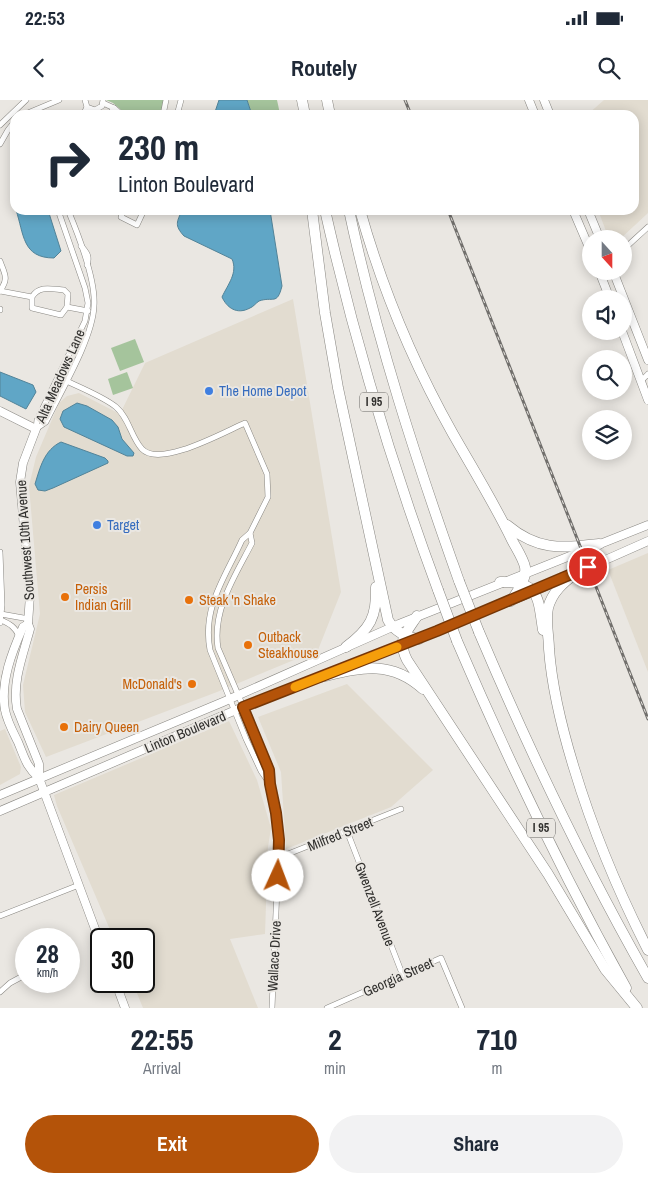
<!DOCTYPE html>
<html lang="en">
<head>
<meta charset="utf-8">
<style>
	:root { --surface:#fff; --page:#f2f2f3; --text:#1f2937; --muted:#747a83; --accent:#b45309 }
	body { margin:0; font-family:"Archivo Narrow",sans-serif; background:var(--page); color:var(--text); height:100vh; display:flex; flex-direction:column; font-size:19px; white-space:nowrap }
	* { box-sizing:border-box; margin:0 }
	p { font-size:16px; color:var(--muted) }
	.icon { flex:none; width:28px; height:28px; fill:none; stroke:currentColor; stroke-width:2; stroke-linecap:round; stroke-linejoin:round }
	.map { position:relative; height:908px; overflow:hidden }
	.details { display:flex; flex-direction:column; background:var(--surface); flex:1 }
	.details>* { flex:none }
	.top-card { position:absolute; left:10px; top:10px; width:629px; height:105px; border-radius:15px; box-shadow:0 2px 12px #0003; background:#fff; color:var(--text); overflow:hidden }
	.needle { width:32px; rotate:159deg }
	.tools { position:absolute; left:582px; top:130px; display:grid; gap:10px }
	.tools a { display:grid; place-items:center; width:50px; height:50px; border-radius:50%; background:var(--surface); box-shadow:0 2px 12px #0003; font-size:25px }
	.speed { position:absolute; left:15px; top:828px; display:flex; gap:10px; font-size:25px; font-weight:700; text-align:center }
	.speed>* { display:grid; place-content:center; width:65px; height:65px; border-radius:50%; background:var(--surface); box-shadow:0 2px 12px #0003; line-height:1 }
	.speed small { font-size:12px; font-weight:400 }
	.speed .limit { border:2px solid #111; border-radius:8px; background:#fff; color:#111 }
	.pin { position:absolute; display:grid; place-items:center; width:42px; height:42px; color:#fff; margin:-21px; border:2px solid #fff; border-radius:50%; box-shadow:0 1px 5px #0007 }
	.me { position:absolute; width:55px; margin:-28px; rotate:2deg; stroke-linejoin:round; filter:drop-shadow(0 0 4px #0008) }
	.turn { display:flex; align-items:center; gap:18px; height:105px; padding:0 25px; font-size:22px }
	.turn .icon { width:65px; height:65px; stroke-width:2.5 }
	.turn b { display:block; font-size:35px; line-height:42px }
	.eta { display:flex; justify-content:space-evenly; align-items:center; height:85px; text-align:center }
	.eta b { font-size:30px; font-weight:800; line-height:35px }
	.primary-button { display:flex; gap:10px; margin-top:auto; padding:10px 25px }
	.primary-button a { flex:1; height:58px; border-radius:30px; background:var(--accent); color:#fff; font-size:20px; font-weight:800; line-height:58px; text-align:center }
	.primary-button a+a { background:var(--page); color:var(--text) }
	.status { display:flex; justify-content:space-between; align-items:center; height:35px; padding:0 25px; background:var(--surface); direction:ltr }
	.status svg { height:14px; fill:currentColor }
	header { display:flex; justify-content:space-between; align-items:center; height:65px; padding:0 25px; background:var(--surface); font-size:22px; font-weight:800 }
	.map>svg:first-child { display:block }
	.built { fill:#e2dcd0 }
	.green { fill:#a5c49c }
	.water { fill:#60a6c6; stroke:#528398 }
	.lines { fill:none; stroke-linecap:round; stroke-linejoin:round }
	.street-casing { stroke:#898782; stroke-width:6 }
	.secondary-casing { stroke:#898782; stroke-width:9 }
	.highway-casing { stroke:#898782; stroke-width:11 }
	.street { stroke:#fff; stroke-width:5 }
	.secondary { stroke:#fff; stroke-width:8 }
	.highway { stroke:#fff; stroke-width:10 }
	.rail-casing { stroke:#716f6c; stroke-width:3 }
	.rail { stroke:#eae7e2; stroke-width:1; stroke-dasharray:4; stroke-linecap:butt }
	.highway-bridge-casing { stroke:#898782; stroke-width:11; stroke-linecap:butt }
	.highway-bridge { stroke:#fff; stroke-width:10 }
	.route-casing { stroke:#753606; stroke-width:12 }
	.route { stroke:#b45309; stroke-width:9 }
	.slow { stroke:#f59e0b; stroke-width:9 }
	.shop-dot { fill:#3f7fe0; stroke:#eae7e2; stroke-width:2 }
	.food-dot { fill:#e8710a; stroke:#eae7e2; stroke-width:2 }
	.labels { text-anchor:middle; dominant-baseline:central; stroke-width:4; stroke-linejoin:round; paint-order:stroke }
	.shield { fill:#eae7e2; stroke:#686764; stroke-width:1 }
	.shield-label { font-size:12px; font-weight:bold; fill:#31302e }
	.street-label { font-size:14px; fill:#31302e; stroke:#eae7e2 }
	.shop-label { font-size:14px; fill:#366cbe; stroke:#eae7e2; text-anchor:start }
	.food-label { font-size:14px; fill:#c56008; stroke:#eae7e2; text-anchor:start }
</style>
</head>
<body>
<div class="status"><b>22:53</b><svg viewBox="0 0 49 12"><path d="M0 12V9h3v3zM5 12V6h3v6zM10 12V3h3v9zM15 12V0h3v12zM26 1h20v11H26zM47 4h2v5h-2z"/></svg></div>
<header><svg class="icon" aria-label="back" viewBox="0 0 24 24"><path d="M15 5l-7 7 7 7"/></svg>Routely<svg class="icon" aria-label="search" viewBox="0 0 24 24"><circle cx="10" cy="10" r="6"/><path d="M15 15l6 6"/></svg></header>
<div class="map">
<svg width="648" height="908" viewBox="0 0 648 908">
	<rect width="100%" height="100%" fill="#eae7e2"/>
	<!-- built -->
	<g class="built">
		<polygon points="604,0 648,0 648,113 620,139 609,139 598,110 634,110 634,15 587,15"/>
		<polygon points="293,199 341,492 318,550 217,592 46,657 25,612 23,585 40,514 29,386 36,357 59,303 67,296 79,293 120,314 145,263"/>
		<polygon points="648,453 648,572 608,470"/>
		<polygon points="347,584 433,670 391,707 286,749 281,672 258,617"/>
		<polygon points="229,621 257,680 271,728 268,747 265,834 230,839 258,908 143,908 132,881 144,881 144,839 114,839 57,706 54,695"/>
		<polygon points="5,629 21,667 20,674 0,685 0,631"/>
	</g>
	<!-- green -->
	<g class="green">
		<polygon points="106,0 164,0 161,15 127,15 113,3"/>
		<polygon points="247,0 277,0 280,14 252,15"/>
		<polygon points="135,239 144,262 120,271 111,248"/>
		<polygon points="127,272 133,288 113,295 108,279"/>
	</g>
	<!-- water -->
	<g class="water">
		<polygon points="219,0 247,0 252,15 214,15"/>
		<path d="M 16,110 L 48,110 L 61,151 L 54,158 C 22,158 24,134 16,110 Z"/>
		<path d="M 182,110 L 270,110 L 282,186 C 277,206 273,196 259,201 C 256,203 253,207 250,208 C 237,215 227,208 222,197 C 228,184 238,173 232,159 L 184,136 C 174,125 177,122 182,110 Z"/>
		<polygon points="0,272 33,285 36,292 26,309 0,296"/>
		<polygon points="77,303 87,306 112,320 118,327 122,339 134,353 133,356 127,356 64,327 60,319 63,311"/>
		<path d="M 61,342 L 105,358 L 108,361 L 108,363 L 53,388 L 45,391 L 38,390 L 35,384 C 40,368 44,350 61,342 Z"/>
	</g>
	<g class="lines">
		<defs>
			<g id="street">
				<polyline points="85,0 87,7 95,10 102,6 103,0"/>
				<polyline points="103,3 114,8 122,15"/>
				<polyline points="23,15 59,0"/>
				<polyline points="83,15 87,7"/>
				<polyline points="109,15 114,8"/>
				<polyline points="163,15 166,0"/>
				<polyline points="177,15 181,0"/>
				<polyline points="0,25 26,0"/>
				<polyline points="0,44 8,30 15,21"/>
				<polyline points="124,110 121,117 137,125 144,110"/>
				<path d="M 81,146 C 87,152 90,157 87,165"/>
				<polyline points="624,149 648,127"/>
				<path d="M 0,161 C 5,175 9,178 0,191"/>
				<path d="M 0,191 L 32,197 C 39,185 51,189 64,190 L 68,194 L 67,207 L 61,215 L 32,208 L 32,197"/>
				<polyline points="67,207 88,211"/>
				<polyline points="0,209 0,210"/>
				<path d="M 58,277 C 74,285 103,296 116,307 C 129,318 131,337 142,349 C 160,368 224,332 245,323 L 267,374 L 268,397 L 250,433 L 242,440 C 225,478 202,507 210,550 L 246,639 L 261,671 L 270,684"/>
				<polyline points="641,281 648,274"/>
				<path d="M 36,329 L 46,322 C 61,291 93,238 94,206 C 96,180 78,134 68,110"/>
				<polyline points="36,329 37,320 85,221 88,203 85,188 58,110"/>
				<path d="M 250,433 L 252,443 C 235,476 212,510 218,548 L 267,662 L 276,713 L 279,740 L 272,908"/>
				<polyline points="0,452 2,505 0,523"/>
				<polyline points="1,514 29,519"/>
				<path d="M 1,520 C 10,524 15,527 19,536"/>
				<polyline points="347,731 403,876"/>
				<polyline points="278,758 401,709"/>
				<polyline points="0,816 79,785"/>
				<polyline points="0,892 10,883 23,876"/>
				<polyline points="327,908 441,858 462,908"/>
			</g>
			<g id="secondary">
				<polyline points="529,0 535,15"/>
				<polyline points="544,0 550,15"/>
				<polyline points="573,110 591,152"/>
				<polyline points="588,110 600,139"/>
				<polyline points="599,171 610,199"/>
				<polyline points="613,171 648,260"/>
				<polyline points="622,231 648,300"/>
				<path d="M 0,311 L 36,329 L 23,363 L 20,382 L 30,495 L 28,524 L 30,529 C 23,555 12,582 17,609 L 39,664 L 39,678 L 101,845"/>
				<path d="M 28,524 L 23,527 C 12,552 0,582 5,610 C 7,621 13,632 18,642 C 25,659 26,666 39,678"/>
				<polyline points="339,570 533,492 648,441"/>
				<polyline points="0,695 223,602 399,524 648,425"/>
				<polyline points="0,711 250,604 326,575"/>
				<polyline points="115,881 125,908"/>
			</g>
			<g id="highway">
				<polyline points="302,0 305,15"/>
				<polyline points="327,0 330,15"/>
				<path d="M 312,110 L 325,213 L 338,288 L 388,520 C 395,532 405,537 419,539"/>
				<path d="M 325,110 C 354,239 392,366 438,490"/>
				<path d="M 349,110 C 376,237 416,360 459,481"/>
				<path d="M 360,110 C 382,188 413,263 453,334 C 473,369 494,403 512,440 C 516,448 523,458 525,467 C 527,479 517,492 511,501"/>
				<path d="M 507,425 C 538,451 561,448 599,444"/>
				<path d="M 576,473 C 564,482 552,492 548,508 C 545,521 549,536 549,549 C 552,589 562,629 574,668 C 593,731 618,791 648,850"/>
				<path d="M 500,482 C 540,481 538,498 543,530"/>
				<path d="M 417,516 C 406,533 397,540 407,560 L 548,774 L 605,869 L 637,908"/>
				<path d="M 479,532 C 529,650 584,766 648,878"/>
				<path d="M 457,541 C 508,660 563,775 626,888"/>
				<path d="M 346,547 C 370,529 377,517 376,487"/>
				<path d="M 321,577 C 360,568 390,559 423,589"/>
			</g>
		</defs>
		<!-- street casing -->
		<use href="#street" class="street-casing"/>
		<!-- secondary casing -->
		<use href="#secondary" class="secondary-casing"/>
		<!-- highway casing -->
		<use href="#highway" class="highway-casing"/>
		<!-- street -->
		<use href="#street" class="street"/>
		<!-- secondary -->
		<use href="#secondary" class="secondary"/>
		<!-- highway -->
		<use href="#highway" class="highway"/>
		<defs>
			<g id="rail">
				<polyline points="405,0 411,15"/>
				<polyline points="448,110 648,619"/>
			</g>
		</defs>
		<!-- rail casing -->
		<use href="#rail" class="rail-casing"/>
		<!-- rail -->
		<use href="#rail" class="rail"/>
		<defs>
			<g id="highway-bridge">
				<polyline points="459,481 479,532"/>
				<polyline points="438,490 457,541"/>
			</g>
		</defs>
		<!-- highway-bridge casing -->
		<use href="#highway-bridge" class="highway-bridge-casing"/>
		<!-- highway-bridge -->
		<use href="#highway-bridge" class="highway-bridge"/>
	</g>
	<g class="lines">
		<defs>
			<polyline id="route" points="278,776 279,740 276,713 270,684 269,670 243,607 437,531 588,467"/>
		</defs>
		<!-- route casing -->
		<use href="#route" class="route-casing"/>
		<!-- route -->
		<use href="#route" class="route"/>
		<!-- slow -->
		<polyline class="slow" points="295,587 397,547"/>
	</g>
	<!-- markers -->
	<g class="shop-dot">
		<circle cx="209" cy="291" r="5"/>
		<circle cx="97" cy="425" r="5"/>
	</g>
	<g class="food-dot">
		<circle cx="65" cy="497" r="5"/>
		<circle cx="189" cy="500" r="5"/>
		<circle cx="248" cy="545" r="5"/>
		<circle cx="192" cy="584" r="5"/>
		<circle cx="64" cy="627" r="5"/>
	</g>
	<g class="labels">
		<!-- shield labels -->
		<g class="shield">
			<rect x="360" y="292.5" width="28" height="19" rx="4"/>
			<rect x="527" y="718.5" width="28" height="19" rx="4"/>
		</g>
		<g class="shield-label">
			<text x="374" y="302">I 95</text>
			<text x="541" y="728">I 95</text>
		</g>
		<!-- street labels -->
		<g class="street-label">
			<text transform="translate(60 276) rotate(-66)">Alta Meadows Lane</text>
			<text transform="translate(25 440) rotate(-94)">Southwest 10th Avenue</text>
			<text transform="translate(185 632) rotate(-23)">Linton Boulevard</text>
			<text transform="translate(340 734) rotate(-22)">Milfred Street</text>
			<text transform="translate(375 804) rotate(69)">Gwenzell Avenue</text>
			<text transform="translate(274 856) rotate(-87)">Wallace Drive</text>
			<text transform="translate(398 877) rotate(-24)">Georgia Street</text>
		</g>
		<!-- shop labels -->
		<g class="shop-label">
			<text x="219" y="291">The Home Depot</text>
			<text x="107" y="425">Target</text>
		</g>
		<!-- food labels -->
		<g class="food-label">
			<text x="75" y="489">Persis<tspan x="75" dy="16">Indian Grill</tspan></text>
			<text x="199" y="500">Steak 'n Shake</text>
			<text x="258" y="537">Outback<tspan x="258" dy="16">Steakhouse</tspan></text>
			<text x="182" y="584" text-anchor="end">McDonald's</text>
			<text x="74" y="627">Dairy Queen</text>
		</g>
	</g>
</svg>
<div class="tools">
<a><svg class="needle" viewBox="-14 -14 28 28"><path d="M0-13l5 13h-10z" fill="#e53935"/><path d="M0 13l5-13h-10z" fill="#747a83"/></svg></a>
<a><svg class="icon" aria-label="sound" viewBox="0 0 24 24"><path d="M4 9h4l5-4v14l-5-4H4zM17 9q2 3 0 6"/></svg></a>
<a><svg class="icon" aria-label="search" viewBox="0 0 24 24"><circle cx="10" cy="10" r="6"/><path d="M15 15l6 6"/></svg></a>
<a><svg class="icon" aria-label="layers" viewBox="0 0 24 24"><path d="M12 4l9 5-9 5-9-5zM3 14l9 5 9-5"/></svg></a>
</div>
<div class="speed"><div>28<small>km/h</small></div><div class="limit">30</div></div>
<div class="pin" style="left:588px;top:467px;background:#d93025"><svg class="icon" aria-label="arrive" viewBox="0 0 24 24"><path d="M6 21V4h12l-3 4 3 4H6"/></svg></div>
<svg class="me" style="left:278px;top:776px" viewBox="-20 -20 40 40"><circle r="19" fill="#fff"/><path d="M0-13L10 11 0 6-10 11z" fill="#b45309"/></svg>
<div class="top-card">
<div class="turn"><svg class="icon" aria-label="right" viewBox="0 0 24 24"><path d="M7 20v-9h11M14 6l5 5-5 5"/></svg><div><b>230 m</b>Linton Boulevard</div></div>
</div>
</div>
<section class="details">
<div class="eta">
<div><b>22:55</b><p>Arrival</p></div>
<div><b>2</b><p>min</p></div>
<div><b>710</b><p>m</p></div>
</div>
<div class="primary-button"><a>Exit</a><a>Share</a></div>
</section>
</body>
</html>
